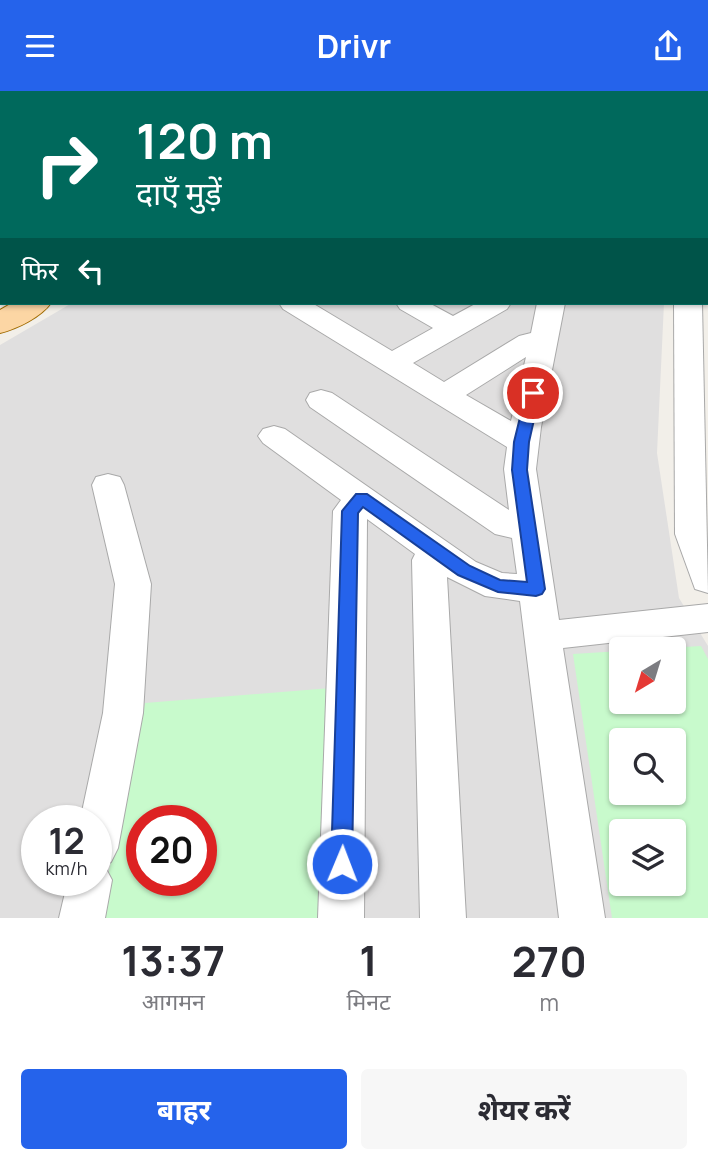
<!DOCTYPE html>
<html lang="hi">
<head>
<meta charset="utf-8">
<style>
	:root { --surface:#fff; --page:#f7f7f7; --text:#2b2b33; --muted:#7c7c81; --accent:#2563eb }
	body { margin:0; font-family:Manrope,"Noto Sans Devanagari",sans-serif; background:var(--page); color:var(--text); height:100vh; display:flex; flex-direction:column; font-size:26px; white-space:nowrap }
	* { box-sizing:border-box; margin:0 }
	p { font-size:23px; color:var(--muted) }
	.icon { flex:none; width:38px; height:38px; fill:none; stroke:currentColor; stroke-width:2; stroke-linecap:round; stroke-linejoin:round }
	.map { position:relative; height:827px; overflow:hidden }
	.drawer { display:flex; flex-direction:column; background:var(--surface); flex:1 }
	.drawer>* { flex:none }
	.guide { position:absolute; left:0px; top:0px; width:709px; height:214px; box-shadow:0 2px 5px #0004; background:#00695c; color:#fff; overflow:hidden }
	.needle { width:46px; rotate:218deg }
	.controls { position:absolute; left:609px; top:546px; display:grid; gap:14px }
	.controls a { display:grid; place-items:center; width:77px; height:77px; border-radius:7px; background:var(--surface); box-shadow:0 2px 5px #0004; font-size:35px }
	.speed { position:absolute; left:21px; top:714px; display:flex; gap:14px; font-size:35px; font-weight:700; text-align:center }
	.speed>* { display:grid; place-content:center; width:91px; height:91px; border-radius:50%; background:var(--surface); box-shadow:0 2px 5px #0004; line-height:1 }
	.speed small { font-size:18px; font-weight:400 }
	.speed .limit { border:10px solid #d22; background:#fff; color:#111 }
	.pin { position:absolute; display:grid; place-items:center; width:60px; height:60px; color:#fff; margin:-30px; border:4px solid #fff; border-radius:50%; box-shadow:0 2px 7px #0007 }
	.me { position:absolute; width:77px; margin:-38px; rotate:1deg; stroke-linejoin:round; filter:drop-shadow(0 0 5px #0008) }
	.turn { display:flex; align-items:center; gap:24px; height:147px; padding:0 21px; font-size:32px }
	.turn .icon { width:91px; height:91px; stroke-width:2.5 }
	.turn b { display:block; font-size:49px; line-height:60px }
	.then { display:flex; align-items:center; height:66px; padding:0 21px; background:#0003; gap:14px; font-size:26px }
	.eta { display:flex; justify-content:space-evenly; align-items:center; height:119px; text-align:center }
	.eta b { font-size:42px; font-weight:700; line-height:49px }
	.cta { display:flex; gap:14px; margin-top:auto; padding:14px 21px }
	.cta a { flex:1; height:80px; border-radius:7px; background:var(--accent); color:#fff; font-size:28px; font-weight:700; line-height:80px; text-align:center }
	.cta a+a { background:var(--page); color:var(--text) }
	header { display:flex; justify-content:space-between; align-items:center; height:91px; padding:0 21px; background:var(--accent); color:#fff; font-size:32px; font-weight:700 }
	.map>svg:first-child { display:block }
	.residential { fill:#e0dfdf; fill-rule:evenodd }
	.park { fill:#c8facc; fill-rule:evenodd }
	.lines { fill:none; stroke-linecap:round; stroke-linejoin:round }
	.minor-casing { stroke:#a9a9a9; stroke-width:2 }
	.major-casing { stroke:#a06b00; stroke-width:2 }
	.minor { fill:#fff; fill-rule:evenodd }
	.major { fill:#fcd6a4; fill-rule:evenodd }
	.route { fill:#2563eb; stroke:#184099; stroke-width:2 }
</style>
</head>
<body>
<header><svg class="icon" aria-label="menu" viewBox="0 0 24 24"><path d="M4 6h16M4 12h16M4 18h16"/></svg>Drivr<svg class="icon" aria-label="share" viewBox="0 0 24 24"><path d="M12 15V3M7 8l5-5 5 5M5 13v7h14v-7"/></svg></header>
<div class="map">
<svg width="708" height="827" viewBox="0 0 708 827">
	<rect width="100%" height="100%" fill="#f2efe9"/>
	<!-- residential -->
	<g class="residential">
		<polygon points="0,0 397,0 2,2 0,200"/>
		<path d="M 72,212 L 664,212 L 657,362 L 679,507 L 708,555 L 708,827 L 0,827 L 0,254 ZM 621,558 L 674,558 L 674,611 L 621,611 ZM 621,649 L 674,649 L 674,702 L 621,702 ZM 37,730 L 96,730 L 96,789 L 37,789 ZM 142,730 L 201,730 L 201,789 L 142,789 ZM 621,740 L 674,740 L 674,793 L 621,793 Z"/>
	</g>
	<!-- park -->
	<g class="park">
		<path d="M 701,555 L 708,568 L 708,827 L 612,827 L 573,563 L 621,560 L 621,611 L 674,611 L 674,558 L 650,558 ZM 621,649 L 674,649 L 674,702 L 621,702 ZM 621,740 L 674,740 L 674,793 L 621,793 Z"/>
		<path d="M 331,597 L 326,827 L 99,827 L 145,612 ZM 142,730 L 201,730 L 201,789 L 142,789 Z"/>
	</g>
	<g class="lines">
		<defs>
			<g id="minor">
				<polygon points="23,0 45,0 46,2 24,2"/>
				<polygon points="72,0 100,0 71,2"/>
				<polygon points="282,0 304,0 305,2 284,2"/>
				<polygon points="332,0 360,0 331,2"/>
				<polygon points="387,0 410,0 411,2 389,2"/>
				<polygon points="475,0 497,0 498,2 477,2"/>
				<polygon points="572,0 594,0 595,2 574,2"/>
				<polygon points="630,0 657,0 629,2"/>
				<rect x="0" y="11" width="2" height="14"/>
				<polygon points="708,13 708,29 707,30 707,14"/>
				<rect x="707" y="42" width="1" height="15"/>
				<polygon points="0,68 2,68 0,83"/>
				<rect x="707" y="127" width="1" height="16"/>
				<path d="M 279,212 L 312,212 L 392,260 L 433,237 L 400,218 L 396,212 L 429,212 L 453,225 L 477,212 L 511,212 L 507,218 L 413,272 L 444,291 L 519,245 L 531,242 L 537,212 L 565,212 L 541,336 L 536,378 L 559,529 L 708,513 L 708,541 L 563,557 L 605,827 L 559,827 L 520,510 L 485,505 L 447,486 L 466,827 L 420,827 L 412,469 L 415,463 L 367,428 L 364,827 L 318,827 L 333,420 L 341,409 L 263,352 L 258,345 L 263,338 L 274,335 L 285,338 L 476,471 L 502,482 L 517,483 L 512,447 L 495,443 L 310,316 L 306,309 L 310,302 L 321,299 L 332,302 L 509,419 L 504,378 L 507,356 L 283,218 ZM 526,266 L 511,330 L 466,304 Z"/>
				<polygon points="674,212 702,212 708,502 695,498 675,443"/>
				<polygon points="108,383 120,386 124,394 151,493 143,622 118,757 111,771 104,774 112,789 105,827 59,827 68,789 96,789 96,730 80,730 103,622 115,493 92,394 96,386"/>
			</g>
			<g id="major">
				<polygon points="433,0 461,0 432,2"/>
				<path d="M 12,212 L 51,212 C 41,226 17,238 0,242 L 0,219 Z"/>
			</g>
		</defs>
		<!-- minor casing -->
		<use href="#minor" class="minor-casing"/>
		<!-- major casing -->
		<use href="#major" class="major-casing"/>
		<!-- minor -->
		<use href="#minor" class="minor"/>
		<!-- major -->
		<use href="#major" class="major"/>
	</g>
	<!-- route -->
	<polygon class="route" points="533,297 540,302 529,351 527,379 545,498 542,503 536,505 498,501 458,484 363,416 358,422 352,773 349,780 342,783 335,780 331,773 342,420 356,403 367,403 470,475 500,489 527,491 512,379 514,351 526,302"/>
</svg>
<div class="controls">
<a><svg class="needle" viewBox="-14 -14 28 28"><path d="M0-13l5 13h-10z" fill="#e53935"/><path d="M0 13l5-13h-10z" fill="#7c7c81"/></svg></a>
<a><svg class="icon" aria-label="search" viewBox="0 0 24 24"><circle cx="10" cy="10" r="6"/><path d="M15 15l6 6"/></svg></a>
<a><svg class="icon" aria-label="layers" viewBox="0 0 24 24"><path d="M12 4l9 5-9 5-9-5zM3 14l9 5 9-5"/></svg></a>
</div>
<div class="speed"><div>12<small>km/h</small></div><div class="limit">20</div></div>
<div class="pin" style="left:533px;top:302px;background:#d93025"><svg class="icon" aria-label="arrive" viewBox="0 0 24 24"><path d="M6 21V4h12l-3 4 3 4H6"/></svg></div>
<svg class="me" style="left:342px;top:773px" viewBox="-20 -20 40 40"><circle r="17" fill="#2563eb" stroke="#fff" stroke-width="3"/><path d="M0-11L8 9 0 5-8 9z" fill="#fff"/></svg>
<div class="guide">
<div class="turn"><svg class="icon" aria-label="right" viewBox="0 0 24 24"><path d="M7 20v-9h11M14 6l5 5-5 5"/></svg><div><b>120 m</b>दाएँ मुड़ें</div></div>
<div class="then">फिर<svg class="icon" aria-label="left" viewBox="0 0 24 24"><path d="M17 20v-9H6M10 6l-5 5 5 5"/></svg></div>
</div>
</div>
<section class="drawer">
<div class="eta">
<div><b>13:37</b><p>आगमन</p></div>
<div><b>1</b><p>मिनट</p></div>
<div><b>270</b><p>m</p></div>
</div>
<div class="cta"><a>बाहर</a><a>शेयर करें</a></div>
</section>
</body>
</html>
